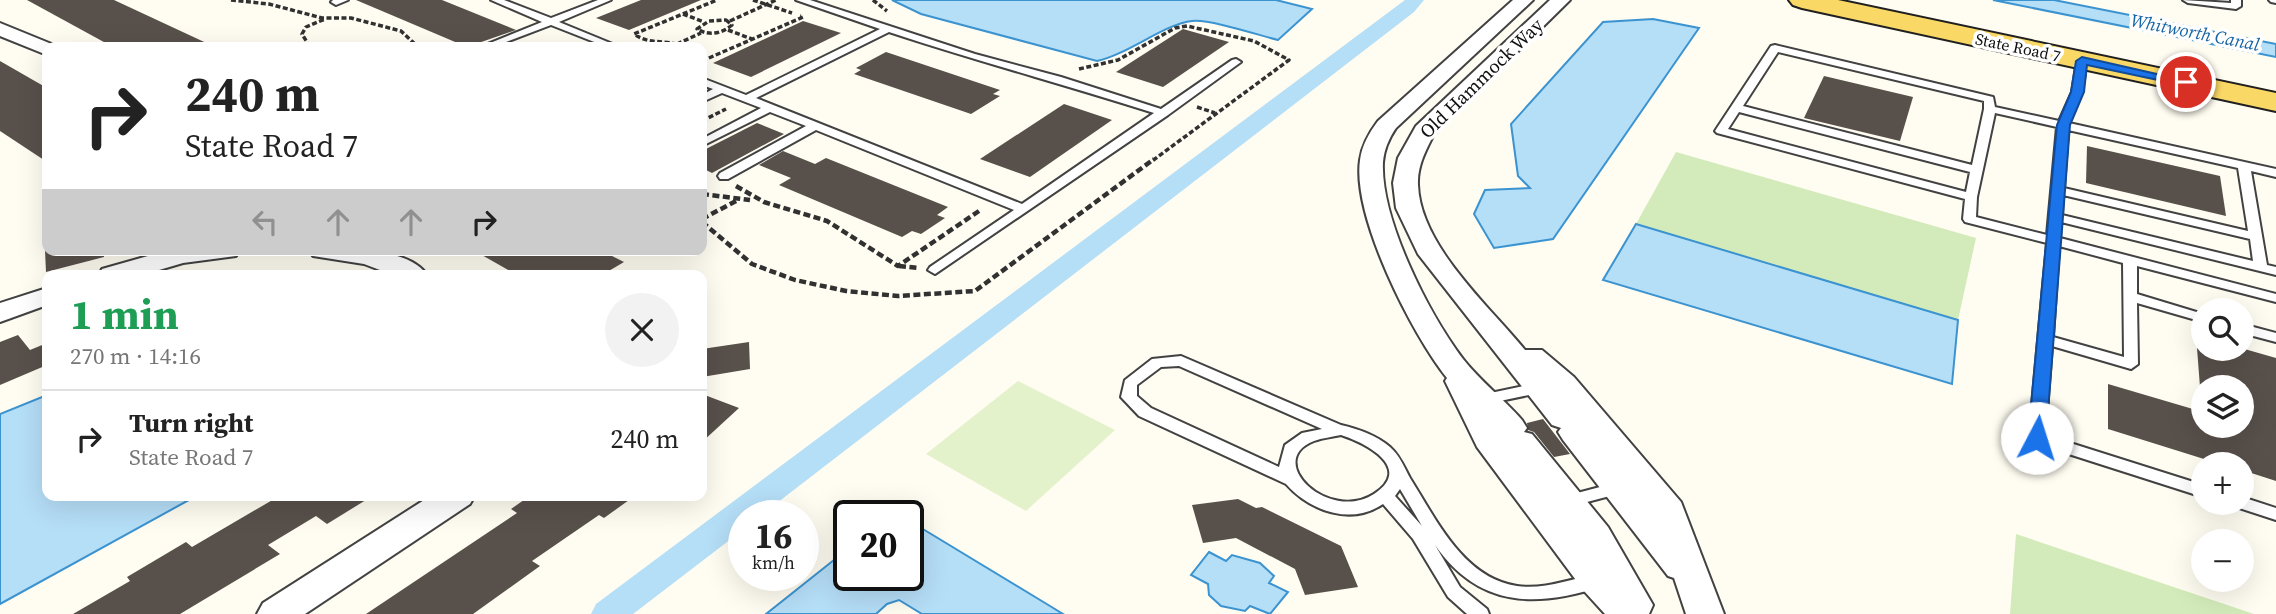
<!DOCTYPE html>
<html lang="en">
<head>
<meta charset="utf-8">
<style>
	:root { --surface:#fff; --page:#f2f2f2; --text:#222; --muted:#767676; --line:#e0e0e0 }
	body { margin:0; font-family:"Source Serif 4",serif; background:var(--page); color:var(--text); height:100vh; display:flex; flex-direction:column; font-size:26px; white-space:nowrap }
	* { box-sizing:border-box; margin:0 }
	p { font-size:23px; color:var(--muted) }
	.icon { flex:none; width:38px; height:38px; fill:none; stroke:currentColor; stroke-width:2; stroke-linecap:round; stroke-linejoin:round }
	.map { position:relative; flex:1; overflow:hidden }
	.sheet { position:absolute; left:42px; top:270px; width:665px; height:231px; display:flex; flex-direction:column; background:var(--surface); border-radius:14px; box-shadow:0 7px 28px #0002 }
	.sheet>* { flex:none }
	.hud { position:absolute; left:42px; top:42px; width:665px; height:214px; border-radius:14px; box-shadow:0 7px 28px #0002; background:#fff; color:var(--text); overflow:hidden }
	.controls { position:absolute; left:2191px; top:298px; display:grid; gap:14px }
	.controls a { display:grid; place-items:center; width:63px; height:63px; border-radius:50%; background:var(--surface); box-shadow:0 7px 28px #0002; font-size:35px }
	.speed { position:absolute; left:728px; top:500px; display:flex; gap:14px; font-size:35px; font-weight:700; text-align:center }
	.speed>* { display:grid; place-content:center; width:91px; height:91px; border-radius:50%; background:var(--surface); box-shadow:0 7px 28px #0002; line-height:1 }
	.speed small { font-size:18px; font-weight:400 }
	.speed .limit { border:4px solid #111; border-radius:10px; background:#fff; color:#111 }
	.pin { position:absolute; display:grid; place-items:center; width:60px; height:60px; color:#fff; margin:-30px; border:4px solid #fff; border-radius:50%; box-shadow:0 2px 7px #0007 }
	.me { position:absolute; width:77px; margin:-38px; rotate:5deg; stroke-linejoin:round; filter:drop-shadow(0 0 5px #0008) }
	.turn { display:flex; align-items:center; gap:24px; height:147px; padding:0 28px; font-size:32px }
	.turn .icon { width:91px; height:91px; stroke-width:2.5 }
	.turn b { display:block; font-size:49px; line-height:60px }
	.lanes { display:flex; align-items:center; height:66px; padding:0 28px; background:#0003; justify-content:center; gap:35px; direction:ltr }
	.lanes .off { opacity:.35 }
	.round { display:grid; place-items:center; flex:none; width:74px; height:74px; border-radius:37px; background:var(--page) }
	.summary { display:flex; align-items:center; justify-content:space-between; height:119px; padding:0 28px }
	h1 { font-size:42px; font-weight:700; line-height:52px; color:#1e9e55 }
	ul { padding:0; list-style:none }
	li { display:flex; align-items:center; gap:21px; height:98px; padding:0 28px; border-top:2px solid var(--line) }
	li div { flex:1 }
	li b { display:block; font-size:26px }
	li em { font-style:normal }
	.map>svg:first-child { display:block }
	.green { fill:#d3ebba }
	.pitch { fill:#e4f2cc }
	.water { fill:#b5def7; stroke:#3b93d0; stroke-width:2 }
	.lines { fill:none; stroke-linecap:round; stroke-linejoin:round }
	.canal { fill:#b5def7; fill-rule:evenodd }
	.building { fill:#58504b }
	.lane-casing { stroke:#424242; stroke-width:4 }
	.street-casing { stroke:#424242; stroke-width:4 }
	.primary-casing { stroke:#202020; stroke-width:4 }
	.path-far1 { stroke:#313131; stroke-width:3.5; stroke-dasharray:5 2.5; stroke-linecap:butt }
	.path { stroke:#313131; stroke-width:4.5; stroke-dasharray:7 3.5; stroke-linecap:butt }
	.lane { fill:#fff; fill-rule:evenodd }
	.street { fill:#fff; fill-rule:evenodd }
	.primary { fill:#fad866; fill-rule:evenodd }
	.route { fill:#1a73e8; stroke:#114b97; stroke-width:2 }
	.labels { text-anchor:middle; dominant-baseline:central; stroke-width:7; stroke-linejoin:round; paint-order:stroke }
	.far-street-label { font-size:16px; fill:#0f0f0f; stroke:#fff }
	.far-water-label { font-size:18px; font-style:italic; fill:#1564a4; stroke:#fff }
	.street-label { font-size:19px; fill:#0f0f0f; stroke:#fff }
</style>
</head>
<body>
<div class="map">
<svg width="2276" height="614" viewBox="0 0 2276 614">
	<rect width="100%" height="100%" fill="#fffcf1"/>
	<!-- green -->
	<g class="green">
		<polygon points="1676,152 1976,238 1958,320 1636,224"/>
		<polygon points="2016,534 2254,614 2010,614"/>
	</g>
	<!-- pitch -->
	<polygon class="pitch" points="1018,381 1115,430 1026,511 926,454"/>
	<!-- water -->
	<g class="water">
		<path d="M 892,0 L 1276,0 L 1312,9 L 1278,40 C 1258,35 1210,19 1192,21 C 1164,24 1129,54 1097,61 L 921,14 Z"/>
		<polygon points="1993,0 2054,0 2276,44 2276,57"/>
		<polygon points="1653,19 1699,28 1553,239 1494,248 1474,214 1485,190 1530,188 1518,176 1511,124 1603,22"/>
		<polygon points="1636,224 1958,320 1952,384 1603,280"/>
		<polygon points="47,395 47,495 198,495 0,604 0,414"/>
		<polygon points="908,520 1050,606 1063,614 922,614 899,600 887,604 876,614 766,614 849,548 849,576 908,576"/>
		<polygon points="1209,552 1226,561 1232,555 1260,563 1274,576 1269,583 1288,592 1270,614 1250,606 1245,611 1221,606 1209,595 1208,584 1191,575"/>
	</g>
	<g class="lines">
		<!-- canal -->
		<polygon class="canal" points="1405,0 1424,0 1414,12 760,516 744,516 744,529 633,614 591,614 596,604"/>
	</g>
	<!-- building -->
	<g class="building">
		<polygon points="27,0 114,0 215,47 113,47"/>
		<polygon points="356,0 442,0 516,30 467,47"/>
		<polygon points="641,0 701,0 629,30 596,18"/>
		<polygon points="803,21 841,33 751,77 713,63"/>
		<polygon points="1183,29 1229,42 1163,87 1116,72"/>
		<polygon points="886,52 1000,90 993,94 1000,96 971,114 854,74 861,70 856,68"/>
		<polygon points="0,61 47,88 47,162 0,131"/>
		<polygon points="1824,76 1913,97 1900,141 1804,118"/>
		<polygon points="1064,104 1112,120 1030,177 980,159"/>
		<polygon points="757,123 784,134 712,173 702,168 702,151"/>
		<polygon points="2087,146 2220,176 2226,216 2086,183"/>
		<polygon points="783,151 815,164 826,158 948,207 937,215 945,218 921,234 912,231 902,237 779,185 791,178 759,165"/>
		<polygon points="45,250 104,250 104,257 46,272"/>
		<polygon points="473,250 600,250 624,262 602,275 517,275"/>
		<polygon points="18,335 30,350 47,343 47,365 0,385 0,342"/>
		<polygon points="749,342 750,369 702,377 702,349"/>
		<polygon points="2197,348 2241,348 2276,358 2276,481 2242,470 2242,464 2220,464 2108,429 2108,384 2203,412 2203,425 2242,425 2242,387 2200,387"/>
		<polygon points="702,394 739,408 702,442"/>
		<polygon points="1543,419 1570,454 1554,457 1534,432 1528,430 1527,423"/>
		<polygon points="281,495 374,495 327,524 316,516 268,545 280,554 180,614 73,614 130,581 127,577 186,542 192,547"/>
		<polygon points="531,495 636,495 604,518 599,515 532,561 540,566 473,614 366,614 517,513 511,509"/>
		<polygon points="1238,499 1256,508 1262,507 1341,546 1358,587 1305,595 1295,569 1236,538 1203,543 1192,505"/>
	</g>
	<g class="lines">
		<defs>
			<g id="lane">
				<polygon points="333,0 348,0 336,5 331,2"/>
				<polygon points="491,0 504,0 551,18 598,0 611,0 559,22 620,47 607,47 551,25 493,47 480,47 542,22"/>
				<path d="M 796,0 L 810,0 L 975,54 L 1061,77 L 1161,109 L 1232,60 L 1236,59 L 1241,62 L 1168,115 L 935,274 L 928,270 L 930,267 L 1014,210 L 816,130 L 728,179 L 720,179 L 718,176 L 720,173 L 806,126 L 770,112 L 702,146 L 702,139 L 761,108 L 722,93 L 702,102 L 702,95 L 713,89 L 702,85 L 702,78 L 746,95 L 880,29 ZM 889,32 C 977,61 1066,85 1154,113 L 1022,204 L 756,98 Z"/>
				<polygon points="2183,0 2231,3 2231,0 2241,0 2241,6 2236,9 2188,3"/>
				<polygon points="2269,0 2276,0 2276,3 2271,2"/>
				<path d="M 1775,45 L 1993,97 L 1995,107 L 2059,121 L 2072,92 L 2077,60 L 2082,57 L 2087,60 L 2082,92 L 2069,123 L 2276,169 L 2276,177 L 2251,171 L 2267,265 L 2276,267 L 2276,275 L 2061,222 L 2060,238 L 2276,294 L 2276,302 L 2137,266 L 2137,294 L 2203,314 L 2203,322 L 2137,303 L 2138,364 L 2131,369 L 2052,346 L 2045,435 L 2203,485 L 2203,497 L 2031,442 L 2029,438 L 2047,243 L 1965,222 L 1963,219 L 1965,199 L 1717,133 L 1715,131 L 1771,46 ZM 1778,52 L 1984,101 L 1984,109 L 1972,165 L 1743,106 ZM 1739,112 L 1970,172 L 1966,192 L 1728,129 ZM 1995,113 L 2057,127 L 2047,235 L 1976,217 L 1977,197 ZM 2068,130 L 2238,168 L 2248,231 L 2064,188 ZM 2063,195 L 2250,239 L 2253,261 L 2062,215 ZM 2059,246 L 2123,263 L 2124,357 L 2053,337 Z"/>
				<polygon points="2242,324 2276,333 2276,342 2242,333"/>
				<path d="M 1181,356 L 1341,425 C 1358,429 1376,435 1390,447 C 1400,456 1404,467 1410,478 C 1436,519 1463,578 1517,586 C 1543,590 1571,579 1597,574 L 1603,576 L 1606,581 L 1603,586 C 1536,608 1479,608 1435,545 L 1460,587 L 1487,609 L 1489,614 L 1467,614 L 1448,597 L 1413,539 L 1383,504 C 1351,526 1310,511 1286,484 L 1139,416 L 1121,397 L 1125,380 L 1152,359 ZM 1179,366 L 1322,429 L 1302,433 L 1285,445 L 1279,467 L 1151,408 L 1137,396 L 1137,385 L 1161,367 ZM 1341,435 C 1366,443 1414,468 1374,494 C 1329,523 1263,461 1314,441 C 1322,438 1332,437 1341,435 ZM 1400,489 L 1422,526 L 1395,496 Z"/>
				<polygon points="1543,382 1551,387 1548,391 1481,405 1476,404 1473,400 1476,396 1481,395"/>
				<polygon points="1619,482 1625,484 1627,488 1625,492 1568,507 1562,505 1560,501 1562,497"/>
				<polygon points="2242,497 2276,508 2276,520 2233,506 2231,502 2242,502"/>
			</g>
			<g id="street">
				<path d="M 1513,0 L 1533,0 L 1396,128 C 1389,138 1384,150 1383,162 C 1380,219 1429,314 1463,359 C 1480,381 1504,399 1522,420 L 1527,428 L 1524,432 L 1532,434 L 1608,527 L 1653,605 L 1649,614 L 1605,614 L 1584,591 L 1477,447 L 1445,381 L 1447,378 C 1412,334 1352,217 1360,160 C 1362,145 1369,133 1378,121 Z"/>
				<path d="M 1550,0 L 1570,0 L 1434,134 C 1426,150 1417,166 1418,185 C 1420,245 1488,305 1525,350 L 1542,350 L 1574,377 L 1681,502 L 1724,614 L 1686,614 L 1674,578 L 1668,576 L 1563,440 L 1558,432 L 1561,428 L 1552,425 L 1418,254 L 1396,208 L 1393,183 L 1398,158 L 1416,126 Z"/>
				<polygon points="0,23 54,45 56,47 47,47 47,55 0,36"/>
				<polygon points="169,250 240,250 236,256 183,263 142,275 99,275 102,269"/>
				<path d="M 309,250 C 341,250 407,245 427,275 L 393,275 L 364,264 L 313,256 Z"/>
				<polygon points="47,288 47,305 0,322 0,303"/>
				<polygon points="432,495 475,495 470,504 305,614 257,614 263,603"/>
			</g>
			<polygon id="primary" points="1789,0 1838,0 2276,93 2276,111 1802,8 1793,5"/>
		</defs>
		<!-- lane casing -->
		<use href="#lane" class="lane-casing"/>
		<!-- street casing -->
		<use href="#street" class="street-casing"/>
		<!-- primary casing -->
		<use href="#primary" class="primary-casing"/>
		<!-- path-far1 -->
		<g class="path-far1">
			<polyline points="231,0 269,4 322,18 351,18 401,31 418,47"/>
			<polyline points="753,0 792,13"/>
			<polyline points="873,0 887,11"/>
			<polyline points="683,14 704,22"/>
			<path d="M 726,20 L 732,25 C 721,34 709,36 697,29 L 709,21 Z"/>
			<polyline points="730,21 776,0"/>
			<polyline points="728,30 752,39"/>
			<polyline points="677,44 701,33"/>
			<polyline points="310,47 302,34 306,27 325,19"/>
			<path d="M 684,47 C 663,38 651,46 634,34 L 717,0"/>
			<polyline points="702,61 803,17 800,16"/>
			<polyline points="1079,69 1118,60 1175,28 1187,26 1254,41 1289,60 1152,161"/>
			<polyline points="1197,107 1215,113"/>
			<polyline points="702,121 726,109"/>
		</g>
		<!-- path -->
		<g class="path">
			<polyline points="736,186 764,202 827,221 898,266 979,211"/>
			<polyline points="702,194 750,200"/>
			<polyline points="702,219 738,200"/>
			<polyline points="702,222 752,264 795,280 846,291 898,296 975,291 1154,159"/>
			<polyline points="899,266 918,268"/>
		</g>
		<!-- lane -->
		<use href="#lane" class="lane"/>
		<!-- street -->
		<use href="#street" class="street"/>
		<!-- primary -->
		<use href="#primary" class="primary"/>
	</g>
	<!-- route -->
	<polygon class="route" points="2082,57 2192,82 2186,86 2087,65 2084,92 2070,125 2046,438 2037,445 2028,438 2057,125 2071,92 2076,61"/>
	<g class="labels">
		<!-- far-street labels -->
		<g class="far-street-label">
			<text transform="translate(2018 47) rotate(12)">State Road 7</text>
		</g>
		<!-- far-water labels -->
		<g class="far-water-label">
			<text transform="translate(2195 32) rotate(11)">Whitworth Canal</text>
		</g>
		<!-- street labels -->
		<g class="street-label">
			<text transform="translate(1481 78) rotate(-44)">Old Hammock Way</text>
		</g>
	</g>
</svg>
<div class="controls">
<a><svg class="icon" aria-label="search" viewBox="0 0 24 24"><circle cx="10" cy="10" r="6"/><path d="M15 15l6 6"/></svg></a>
<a><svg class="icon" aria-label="layers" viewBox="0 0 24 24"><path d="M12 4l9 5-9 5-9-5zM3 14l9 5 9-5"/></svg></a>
<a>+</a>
<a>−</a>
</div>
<div class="speed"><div>16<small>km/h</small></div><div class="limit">20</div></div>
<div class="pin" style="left:2186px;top:82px;background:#d93025"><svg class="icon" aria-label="arrive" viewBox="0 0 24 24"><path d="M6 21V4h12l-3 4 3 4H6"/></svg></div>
<svg class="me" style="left:2037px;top:438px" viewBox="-20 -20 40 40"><circle r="19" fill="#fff"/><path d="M0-13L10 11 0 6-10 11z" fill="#1a73e8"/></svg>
<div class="hud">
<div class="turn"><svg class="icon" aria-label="right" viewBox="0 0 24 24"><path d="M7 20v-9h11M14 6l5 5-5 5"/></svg><div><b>240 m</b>State Road 7</div></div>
<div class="lanes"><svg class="icon off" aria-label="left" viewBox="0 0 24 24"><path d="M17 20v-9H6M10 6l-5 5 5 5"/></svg><svg class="icon off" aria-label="ahead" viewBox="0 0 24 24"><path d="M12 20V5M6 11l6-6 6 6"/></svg><svg class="icon off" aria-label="ahead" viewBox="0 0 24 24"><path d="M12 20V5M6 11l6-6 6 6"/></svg><svg class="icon" aria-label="right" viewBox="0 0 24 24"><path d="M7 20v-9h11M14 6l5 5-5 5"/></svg></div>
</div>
<section class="sheet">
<div class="summary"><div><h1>1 min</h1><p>270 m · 14:16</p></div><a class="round"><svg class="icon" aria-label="close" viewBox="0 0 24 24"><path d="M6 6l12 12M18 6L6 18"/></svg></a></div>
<ul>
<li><svg class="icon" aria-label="right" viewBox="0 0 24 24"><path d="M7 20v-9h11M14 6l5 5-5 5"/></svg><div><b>Turn right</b><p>State Road 7</p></div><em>240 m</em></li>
</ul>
</section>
</div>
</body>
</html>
